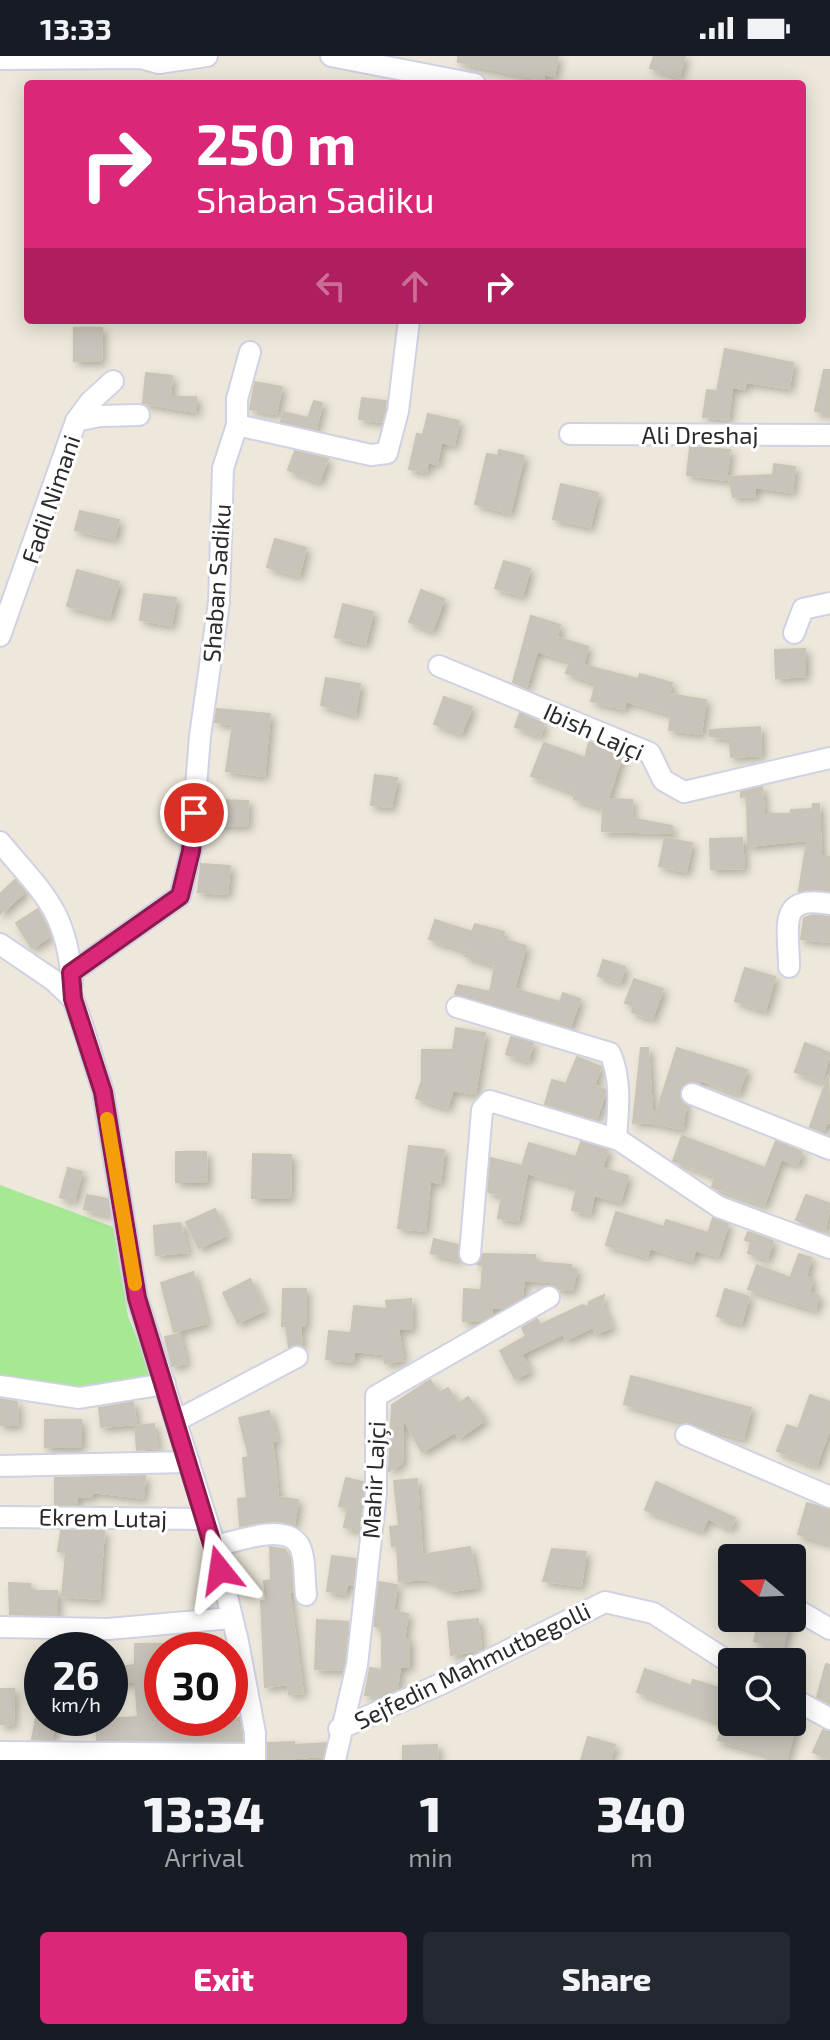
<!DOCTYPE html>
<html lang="en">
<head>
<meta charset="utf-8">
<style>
	:root { --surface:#171b24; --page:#242831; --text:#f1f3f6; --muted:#9ea1a6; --accent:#db2777 }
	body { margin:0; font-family:"Exo 2",sans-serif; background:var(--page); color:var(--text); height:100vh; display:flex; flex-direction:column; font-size:30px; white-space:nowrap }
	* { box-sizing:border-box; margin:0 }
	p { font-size:26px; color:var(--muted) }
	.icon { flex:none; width:44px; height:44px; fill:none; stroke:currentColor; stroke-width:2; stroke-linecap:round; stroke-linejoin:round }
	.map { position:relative; height:1704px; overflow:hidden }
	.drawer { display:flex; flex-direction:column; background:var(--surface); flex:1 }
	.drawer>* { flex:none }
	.hud { position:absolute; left:24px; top:24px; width:782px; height:244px; border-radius:8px; box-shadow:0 4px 20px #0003; background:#db2777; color:#fff; overflow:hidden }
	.needle { width:52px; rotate:289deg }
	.fabs { position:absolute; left:718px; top:1488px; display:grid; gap:16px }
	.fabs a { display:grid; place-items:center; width:88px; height:88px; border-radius:8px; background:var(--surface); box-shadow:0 4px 20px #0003; font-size:40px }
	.speed { position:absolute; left:24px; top:1576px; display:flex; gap:16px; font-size:40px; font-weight:700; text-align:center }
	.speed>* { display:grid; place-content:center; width:104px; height:104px; border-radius:50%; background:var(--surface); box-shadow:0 4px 20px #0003; line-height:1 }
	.speed small { font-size:20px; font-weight:400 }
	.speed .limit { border:12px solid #d22; background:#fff; color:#111 }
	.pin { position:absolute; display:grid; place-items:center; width:68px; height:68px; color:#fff; margin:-34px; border:4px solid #fff; border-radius:50%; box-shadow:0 2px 8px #0007 }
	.me { position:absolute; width:88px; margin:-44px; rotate:345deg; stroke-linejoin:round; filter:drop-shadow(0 0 6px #0008) }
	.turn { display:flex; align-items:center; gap:28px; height:168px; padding:0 40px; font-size:36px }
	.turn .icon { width:104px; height:104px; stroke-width:2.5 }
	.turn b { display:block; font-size:56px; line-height:68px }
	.lanes { display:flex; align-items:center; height:76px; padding:0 40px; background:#0003; justify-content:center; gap:40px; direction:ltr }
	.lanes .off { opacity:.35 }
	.eta { display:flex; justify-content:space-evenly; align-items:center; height:136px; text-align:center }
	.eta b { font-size:48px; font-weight:800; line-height:56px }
	.primary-button { display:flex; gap:16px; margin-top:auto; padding:16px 40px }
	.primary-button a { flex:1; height:92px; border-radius:8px; background:var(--accent); color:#fff; font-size:32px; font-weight:800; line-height:92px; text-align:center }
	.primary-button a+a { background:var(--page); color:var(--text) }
	.status { display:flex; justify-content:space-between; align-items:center; height:56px; padding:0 40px; background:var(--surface); direction:ltr }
	.status svg { height:22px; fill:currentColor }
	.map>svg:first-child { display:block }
	.grass { fill:#a6e893 }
	.building { fill:#c9c4bb; stroke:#c9c4b4; stroke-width:2; filter:url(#shadow) }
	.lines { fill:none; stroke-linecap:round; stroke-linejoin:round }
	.minor-casing { stroke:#d0d2e4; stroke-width:24 }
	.minor { stroke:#fff; stroke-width:20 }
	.route-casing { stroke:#8e194d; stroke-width:20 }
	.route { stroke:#db2777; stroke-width:14 }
	.slow { stroke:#f59e0b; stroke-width:14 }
	.labels { text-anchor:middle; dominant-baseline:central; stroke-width:6; stroke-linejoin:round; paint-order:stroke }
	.street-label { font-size:24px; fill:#2a2a2a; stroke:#fff }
</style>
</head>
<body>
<div class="status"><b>13:33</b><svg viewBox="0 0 49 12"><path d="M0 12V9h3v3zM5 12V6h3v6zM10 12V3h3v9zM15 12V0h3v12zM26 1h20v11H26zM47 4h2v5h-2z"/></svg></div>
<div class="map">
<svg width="830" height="1704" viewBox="0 0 830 1704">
	<defs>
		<filter id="shadow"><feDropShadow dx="4" dy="4" stdDeviation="4" flood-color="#0004"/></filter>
	</defs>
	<rect width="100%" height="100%" fill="#ede8db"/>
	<!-- grass -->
	<polygon class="grass" points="0,1129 113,1171 128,1260 156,1330 111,1335 0,1330"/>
	<!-- building -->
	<g class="building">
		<polygon points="458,0 558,0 554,20 544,18 543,24 458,6"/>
		<polygon points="654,0 685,0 679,21 650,12"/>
		<polygon points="74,272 102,272 101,305 74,305"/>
		<polygon points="725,293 793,307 789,332 746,326 744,333 732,331 728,364 703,361 707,334 717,335"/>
		<polygon points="824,314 830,314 830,358 815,355"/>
		<polygon points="146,317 172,320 170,341 196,341 196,356 143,347"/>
		<polygon points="255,326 282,331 276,358 250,353"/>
		<polygon points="362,342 386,345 382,366 359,363"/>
		<polygon points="314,345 322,347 316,373 281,366 283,356 308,362"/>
		<polygon points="428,358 459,365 454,389 441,386 437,408 428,406 426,416 409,413 417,378 423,379"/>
		<polygon points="690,391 730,394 726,424 687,419"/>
		<polygon points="499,394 524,400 510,457 475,448 487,398 498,400"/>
		<polygon points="295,395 328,403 319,426 288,414"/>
		<polygon points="774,408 795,411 792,436 755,431 755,440 733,441 729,421 773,419"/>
		<polygon points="561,428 598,437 590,471 553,463"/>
		<polygon points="80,455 119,464 114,483 75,474"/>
		<polygon points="275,483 306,492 299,520 267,511"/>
		<polygon points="504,505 530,513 522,540 495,532"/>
		<polygon points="77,514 119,526 109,561 67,550"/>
		<polygon points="421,534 444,543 432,575 409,566"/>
		<polygon points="144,538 176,542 171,569 140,564"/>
		<polygon points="343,548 373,556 365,588 335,581"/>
		<polygon points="531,560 560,569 557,581 588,591 583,609 638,623 640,618 672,627 669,638 706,644 701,678 669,674 671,658 626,645 624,653 591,645 596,627 566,617 570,605 537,595 526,632 513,626"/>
		<polygon points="805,593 805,620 776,622 775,594"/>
		<polygon points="326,622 360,628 355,659 321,649"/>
		<polygon points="444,641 472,651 461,678 434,668"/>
		<polygon points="217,653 270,658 264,720 226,715 233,668 215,666"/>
		<polygon points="520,657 544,668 540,680 515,671"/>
		<polygon points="760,671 761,699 731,701 730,686 736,684 710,680 710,674"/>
		<polygon points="589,686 622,699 608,743 632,744 631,762 672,770 672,777 602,775 603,752 574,743 576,737 531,720 544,687 585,702"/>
		<polygon points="375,719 397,722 391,751 371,749"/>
		<polygon points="762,731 764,758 791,758 791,754 812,753 813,748 819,748 821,800 830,801 830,835 799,835 807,784 748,790 747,740 741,741 741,736"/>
		<polygon points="218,744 248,745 247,770 217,769"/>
		<polygon points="665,782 692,787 686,816 659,810"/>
		<polygon points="742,782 744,812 711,813 710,783"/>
		<polygon points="201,808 230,810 227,838 198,836"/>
		<polygon points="15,824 25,836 0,858 0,838"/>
		<polygon points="38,853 50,880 32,892 16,867"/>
		<polygon points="813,859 830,861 830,886 801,883 804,862"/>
		<polygon points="435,864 472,876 475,868 504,876 502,883 526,890 514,933 560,946 563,937 580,943 570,971 455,938 458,929 490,936 495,909 465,900 467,895 429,883"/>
		<polygon points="603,904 625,911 620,927 598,920"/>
		<polygon points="745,912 775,921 765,955 735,945"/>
		<polygon points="634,923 663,933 652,963 632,956 634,950 625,947"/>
		<polygon points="456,972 485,977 475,1038 453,1034 447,1052 416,1042 422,1024 422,994 453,994"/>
		<polygon points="511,981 533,987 528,1005 506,998"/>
		<polygon points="805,987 830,997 822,1026 795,1016"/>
		<polygon points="641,992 648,992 653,1067 677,992 747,1014 738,1038 701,1024 700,1027 683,1028 679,1039 686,1050 682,1073 649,1066 633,1067"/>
		<polygon points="577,1001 601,1011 594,1029 605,1034 605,1038 596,1063 545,1048 552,1024 566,1028"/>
		<polygon points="828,1020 830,1067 827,1066 823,1076 810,1071"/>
		<polygon points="682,1080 765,1112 776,1085 802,1096 797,1109 781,1103 764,1149 712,1131 715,1120 673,1105"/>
		<polygon points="581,1086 608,1094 602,1112 628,1120 620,1146 594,1139 590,1158 572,1154 577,1131 527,1117 518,1165 498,1162 502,1139 488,1136 491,1102 522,1110 529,1087 576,1101"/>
		<polygon points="409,1090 444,1094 440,1127 430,1125 425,1175 398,1172"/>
		<polygon points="176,1096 206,1096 207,1126 176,1126"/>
		<polygon points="253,1098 291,1099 290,1142 252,1142"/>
		<polygon points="68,1112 82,1116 74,1145 60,1141"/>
		<polygon points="87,1139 108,1143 110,1159 84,1153"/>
		<polygon points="806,1139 830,1148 825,1175 796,1164"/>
		<polygon points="215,1153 227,1179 199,1192 186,1166"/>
		<polygon points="616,1156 664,1171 666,1164 708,1177 713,1162 728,1168 718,1200 695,1194 692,1205 650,1192 647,1201 606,1189"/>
		<polygon points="180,1167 188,1196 156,1199 154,1170"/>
		<polygon points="748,1176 773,1185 767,1203 748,1197 751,1186 745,1184"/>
		<polygon points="434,1183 458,1189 459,1204 431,1197"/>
		<polygon points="483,1198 535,1199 535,1206 571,1209 571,1212 577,1214 572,1234 559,1233 550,1226 524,1224 522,1241 504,1252 492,1251 491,1259 481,1265 463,1265 464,1233 481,1234 483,1210 477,1208"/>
		<polygon points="799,1198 811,1202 806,1221 813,1224 809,1236 819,1240 815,1254 748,1233 757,1209 790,1222"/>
		<polygon points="193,1216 207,1267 174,1276 161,1227"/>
		<polygon points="250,1223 265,1254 238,1267 223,1237"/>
		<polygon points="283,1233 306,1233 305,1270 300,1270 302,1289 289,1291 286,1270 282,1270"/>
		<polygon points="725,1233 749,1241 741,1268 717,1260"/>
		<polygon points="604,1239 602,1249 612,1271 596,1278 593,1271 566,1284 563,1278 521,1298 530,1315 515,1323 500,1295 526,1280 522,1272 537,1263 540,1269 582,1249 588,1251 589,1246"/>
		<polygon points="411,1243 412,1273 398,1273 403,1304 385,1307 383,1298 354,1295 353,1306 326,1303 329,1275 351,1277 354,1250 387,1253 386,1245"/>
		<polygon points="179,1278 186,1307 172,1310 165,1281"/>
		<polygon points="631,1320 751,1352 743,1383 624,1348"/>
		<polygon points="430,1324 439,1337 448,1332 458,1348 468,1341 485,1364 459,1382 455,1376 422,1396 403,1362 402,1407 389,1415 392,1349"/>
		<polygon points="810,1339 830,1346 830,1372 816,1410 777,1395 787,1369 798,1373"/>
		<polygon points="0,1343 17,1346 18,1369 0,1369"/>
		<polygon points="133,1346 136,1368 101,1371 99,1352"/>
		<polygon points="269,1355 277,1384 272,1385 278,1441 298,1444 294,1469 270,1465 240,1470 238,1443 247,1442 243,1402 249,1401 239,1362"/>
		<rect x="45" y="1364" width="36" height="27"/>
		<polygon points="154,1368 157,1392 137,1394 135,1370"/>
		<polygon points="145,1420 143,1442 92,1436 91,1441 76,1440 77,1449 55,1449 55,1422"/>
		<polygon points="346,1422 363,1426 359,1474 344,1471 348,1452 339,1450"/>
		<polygon points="417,1423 422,1499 470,1491 478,1531 452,1535 428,1523 399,1525 397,1489 392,1490 390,1471 399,1470 394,1425"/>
		<polygon points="656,1426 735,1462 730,1473 708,1462 702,1475 645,1454"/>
		<polygon points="807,1447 830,1454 830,1488 798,1478"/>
		<polygon points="61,1475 104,1475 99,1543 62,1540 66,1497 58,1495"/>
		<polygon points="270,1491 285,1494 290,1503 293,1536 289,1536 303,1637 289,1638 288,1628 265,1631 261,1545 266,1544 264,1525 271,1524"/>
		<polygon points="552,1493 586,1496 581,1530 543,1525"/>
		<polygon points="332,1500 356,1503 353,1529 347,1528 345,1538 327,1535"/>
		<polygon points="379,1526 397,1529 393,1555 408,1558 404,1583 409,1583 409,1611 400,1611 397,1633 380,1641 365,1639 370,1612 382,1614 382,1572 374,1570"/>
		<polygon points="9,1527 30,1528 30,1535 57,1535 57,1559 10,1558"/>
		<polygon points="760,1562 790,1565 782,1593 754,1585"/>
		<polygon points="478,1563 481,1594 451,1599 448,1566"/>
		<polygon points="317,1564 348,1566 343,1614 315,1613"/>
		<polygon points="135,1588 162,1588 162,1662 239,1662 242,1685 97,1684 96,1664 138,1661 135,1625 110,1628 110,1612 135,1609"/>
		<polygon points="826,1608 830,1609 830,1648 817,1641"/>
		<polygon points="645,1613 691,1630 693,1624 729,1635 725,1647 732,1649 732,1666 797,1666 786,1704 767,1704 769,1699 718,1684 723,1667 637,1636"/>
		<polygon points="0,1633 14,1633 13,1669 0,1668"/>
		<polygon points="36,1662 56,1662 52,1683 32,1683"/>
		<polygon points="823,1674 830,1676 830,1704 813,1696"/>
		<polygon points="588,1681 615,1689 610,1704 581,1704"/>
		<polygon points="294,1686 294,1689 326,1687 323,1700 268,1704 268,1687"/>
		<polygon points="437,1689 438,1704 403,1704 403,1690"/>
	</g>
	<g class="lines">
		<defs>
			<g id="minor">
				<polyline points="331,0 475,28"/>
				<polyline points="0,3 141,2 159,7 159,0"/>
				<polyline points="159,7 207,0"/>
				<polyline points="76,365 90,346 113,325"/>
				<polyline points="237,369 237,343 250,296"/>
				<polyline points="570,378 830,379"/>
				<polyline points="794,577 803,553 830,547"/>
				<polyline points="0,580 76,365 100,360 139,359"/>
				<polyline points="439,610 650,697 663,724 684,736 830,702"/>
				<path d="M 0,786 C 43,838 67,854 72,927"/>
				<polyline points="0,888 53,924 73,943 82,968 103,1036 137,1242 215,1490 238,1586 255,1677 255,1704"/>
				<path d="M 789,911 C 789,871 776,838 830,848"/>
				<polyline points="71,917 180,840 191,795 200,680 219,546 223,412 237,369 371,399 387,397 398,355 409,264"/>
				<path d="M 457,951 L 610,997 C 622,1024 618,1053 616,1083"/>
				<polyline points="692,1038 830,1093"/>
				<polyline points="470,1198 482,1054 490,1045 619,1084 719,1151 830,1192"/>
				<polyline points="0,1330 79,1342 165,1328"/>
				<polyline points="176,1365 297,1301"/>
				<polyline points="686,1379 830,1441"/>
				<polyline points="0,1410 189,1406"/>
				<polyline points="0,1461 206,1463"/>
				<path d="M 215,1490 C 236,1486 284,1466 299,1489 C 306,1501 304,1525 306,1539"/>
				<polyline points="792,1551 830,1573"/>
				<polyline points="0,1571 108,1573 231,1562"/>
				<polyline points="792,1642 830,1663"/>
				<polyline points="339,1673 443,1627 605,1546 653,1557 732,1608"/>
				<polyline points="0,1696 255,1698"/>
				<polyline points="335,1704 357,1609 376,1437 376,1340 549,1241"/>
			</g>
		</defs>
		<!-- minor casing -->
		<use href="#minor" class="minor-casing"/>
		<!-- minor -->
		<use href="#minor" class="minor"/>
	</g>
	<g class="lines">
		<defs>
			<polyline id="route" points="194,757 191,795 180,840 71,917 73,943 103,1036 137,1242 220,1514"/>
		</defs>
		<!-- route casing -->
		<use href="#route" class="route-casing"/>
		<!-- route -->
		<use href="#route" class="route"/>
		<!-- slow -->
		<polyline class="slow" points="107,1063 135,1228"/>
	</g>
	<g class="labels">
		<!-- street labels -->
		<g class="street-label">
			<text x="700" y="378">Ali Dreshaj</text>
			<text transform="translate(50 443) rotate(-71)">Fadil Nimani</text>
			<text transform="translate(216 527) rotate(-86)">Shaban Sadiku</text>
			<text transform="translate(594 675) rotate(24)">Ibish Lajçi</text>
			<text transform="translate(373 1424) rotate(-87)">Mahir Lajçi</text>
			<text transform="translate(103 1461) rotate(1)">Ekrem Lutaj</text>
			<text transform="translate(472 1609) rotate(-26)">Sejfedin Mahmutbegolli</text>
		</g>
	</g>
</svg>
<div class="fabs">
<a><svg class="needle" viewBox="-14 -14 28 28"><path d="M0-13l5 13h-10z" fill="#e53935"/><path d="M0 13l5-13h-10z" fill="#9ea1a6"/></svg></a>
<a><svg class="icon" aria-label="search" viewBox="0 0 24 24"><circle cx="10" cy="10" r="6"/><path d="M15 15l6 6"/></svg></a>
</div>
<div class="speed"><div>26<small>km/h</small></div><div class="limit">30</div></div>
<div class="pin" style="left:194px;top:757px;background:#d93025"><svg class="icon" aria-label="arrive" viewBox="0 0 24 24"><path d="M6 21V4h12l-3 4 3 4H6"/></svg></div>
<svg class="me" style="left:220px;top:1514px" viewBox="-20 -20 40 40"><path d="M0-17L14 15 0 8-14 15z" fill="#db2777" stroke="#fff" stroke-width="4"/></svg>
<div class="hud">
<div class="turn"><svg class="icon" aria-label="right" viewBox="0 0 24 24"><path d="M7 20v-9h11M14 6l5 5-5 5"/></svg><div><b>250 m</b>Shaban Sadiku</div></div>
<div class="lanes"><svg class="icon off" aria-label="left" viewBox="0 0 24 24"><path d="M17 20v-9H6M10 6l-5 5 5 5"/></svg><svg class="icon off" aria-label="ahead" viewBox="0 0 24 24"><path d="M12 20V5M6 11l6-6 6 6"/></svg><svg class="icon" aria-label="right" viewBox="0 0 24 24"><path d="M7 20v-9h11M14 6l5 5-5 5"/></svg></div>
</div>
</div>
<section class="drawer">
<div class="eta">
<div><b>13:34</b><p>Arrival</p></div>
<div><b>1</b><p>min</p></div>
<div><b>340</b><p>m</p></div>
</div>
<div class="primary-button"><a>Exit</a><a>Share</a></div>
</section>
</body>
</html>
